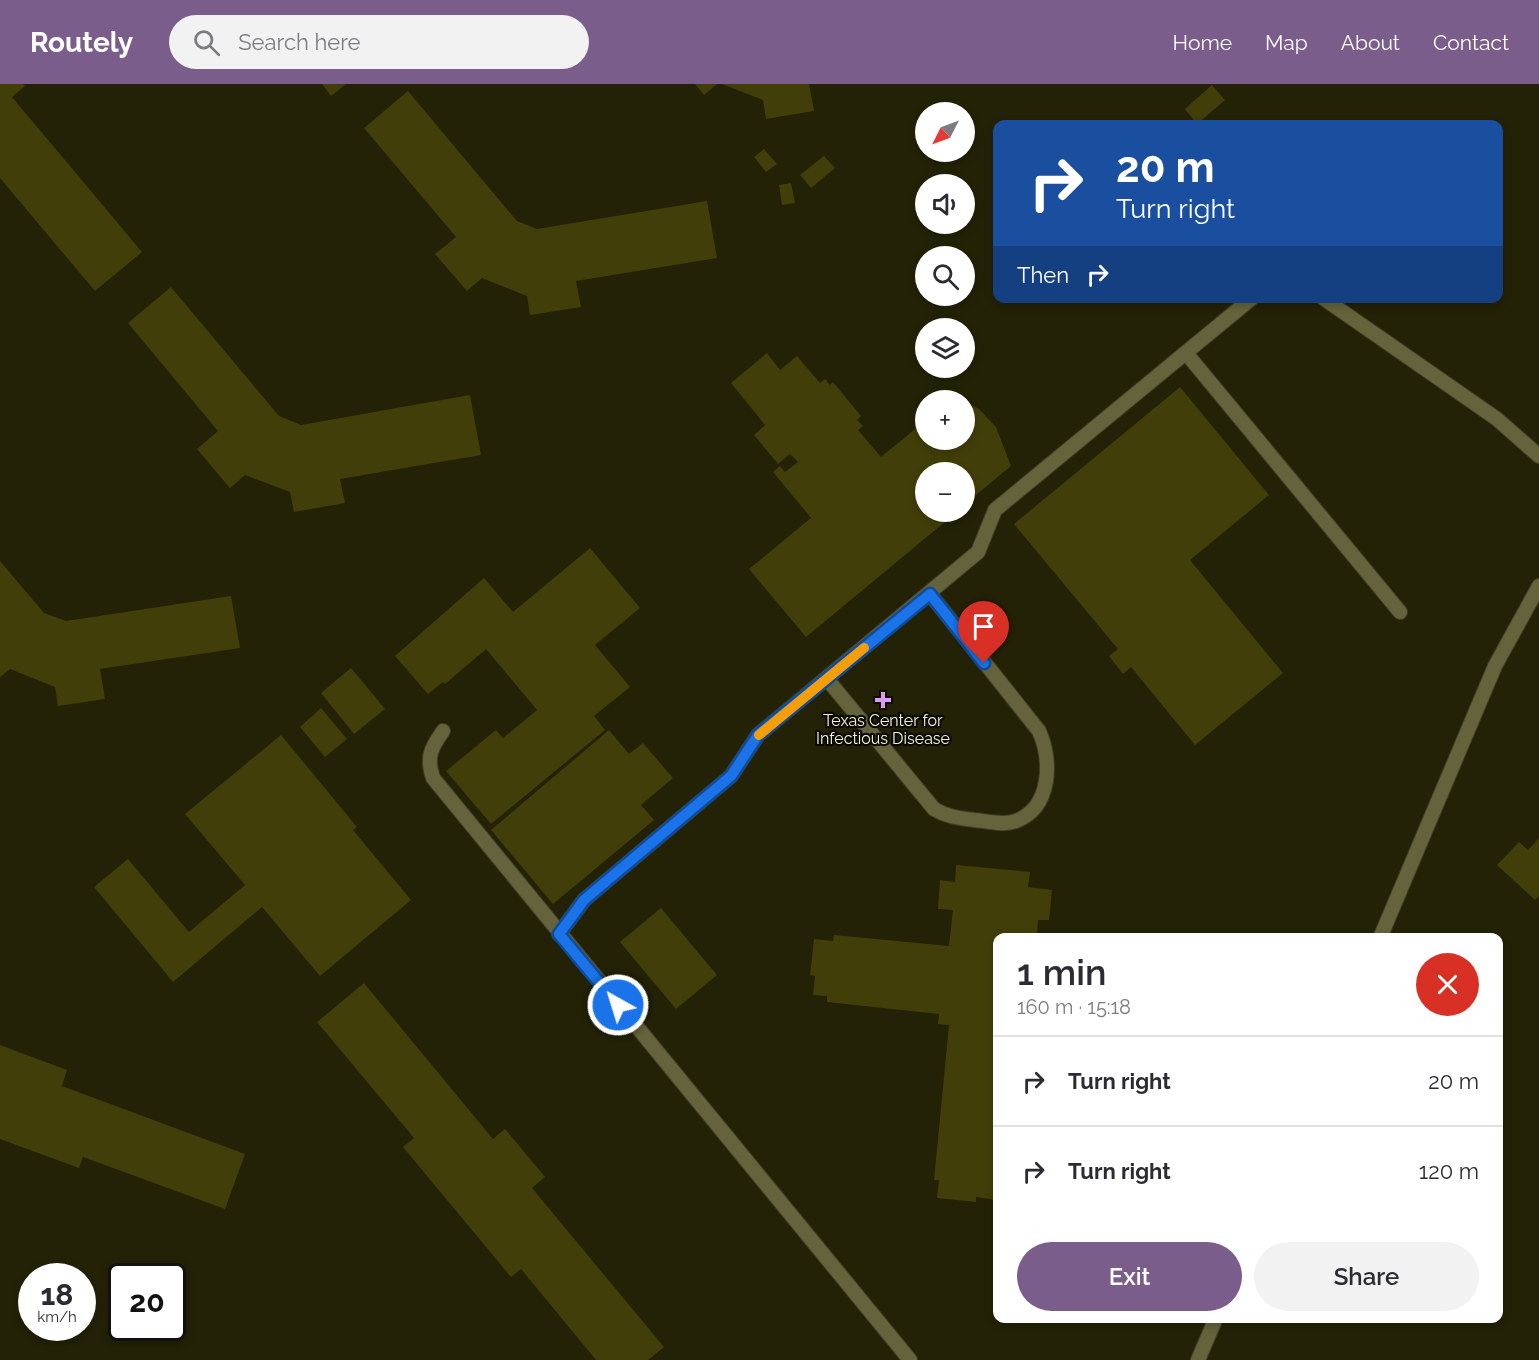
<!DOCTYPE html>
<html lang="en">
<head>
<meta charset="utf-8">
<style>
	:root { --surface:#fff; --page:#f2f2f3; --text:#2b2b33; --muted:#7c7c81; --line:#e1e1e2; --accent:#7a5d8b }
	body { margin:0; font-family:Raleway,sans-serif; background:var(--page); color:var(--text); height:100vh; display:flex; flex-direction:column; font-size:22px; white-space:nowrap }
	* { box-sizing:border-box; margin:0 }
	p { font-size:20px; color:var(--muted) }
	.icon { flex:none; width:33px; height:33px; fill:none; stroke:currentColor; stroke-width:2; stroke-linecap:round; stroke-linejoin:round }
	.map { position:relative; flex:1; overflow:hidden }
	.details { position:absolute; left:993px; top:849px; width:510px; height:390px; display:flex; flex-direction:column; background:var(--surface); border-radius:12px; box-shadow:0 3px 9px #0003 }
	.details>* { flex:none }
	.hud { position:absolute; left:993px; top:36px; width:510px; height:183px; border-radius:12px; box-shadow:0 3px 9px #0003; background:#1a4fa0; color:#fff; overflow:hidden }
	.needle { width:39px; rotate:228deg }
	.buttons { position:absolute; left:915px; top:18px; display:grid; gap:12px }
	.buttons a { display:grid; place-items:center; width:60px; height:60px; border-radius:50%; background:var(--surface); box-shadow:0 3px 9px #0003; font-size:30px }
	.speed { position:absolute; left:18px; top:1179px; display:flex; gap:12px; font-size:30px; font-weight:700; text-align:center }
	.speed>* { display:grid; place-content:center; width:78px; height:78px; border-radius:50%; background:var(--surface); box-shadow:0 3px 9px #0003; line-height:1 }
	.speed small { font-size:15px; font-weight:400 }
	.speed .limit { border:3px solid #111; border-radius:9px; background:#fff; color:#111 }
	.pin { position:absolute; display:grid; place-items:center; width:51px; height:51px; color:#fff; margin:-62px -26px; border-radius:50% 50% 50% 0; rotate:-45deg; box-shadow:0 0 6px #0007 }
	.pin .icon { rotate:45deg }
	.me { position:absolute; width:66px; margin:-33px; rotate:321deg; stroke-linejoin:round; filter:drop-shadow(0 0 4px #0008) }
	.turn { display:flex; align-items:center; gap:21px; height:126px; padding:0 24px; font-size:27px }
	.turn .icon { width:78px; height:78px; stroke-width:2.5 }
	.turn b { display:block; font-size:42px; line-height:51px }
	.then { display:flex; align-items:center; height:57px; padding:0 24px; background:#0003; gap:12px; font-size:22px }
	.round { display:grid; place-items:center; flex:none; width:63px; height:63px; border-radius:32px; background:var(--page) }
	.overview { display:flex; align-items:center; justify-content:space-between; height:102px; padding:0 24px }
	h1 { font-size:36px; font-weight:600; line-height:45px }
	.primary-button { display:flex; gap:12px; margin-top:auto; padding:12px 24px }
	.primary-button a { flex:1; height:69px; border-radius:36px; background:var(--accent); color:#fff; font-size:24px; font-weight:600; line-height:69px; text-align:center }
	.primary-button a+a { background:var(--page); color:var(--text) }
	ul { padding:0; list-style:none }
	li { display:flex; align-items:center; gap:18px; height:90px; padding:0 24px; border-top:2px solid var(--line) }
	li div { flex:1 }
	li b { display:block; font-size:22px }
	li em { font-style:normal }
	header { display:flex; align-items:center; gap:36px; box-sizing:border-box; height:84px; padding:0 30px; background:var(--accent); color:#fff }
	header strong { font-size:28px }
	nav { display:flex; gap:33px; margin-inline-start:auto; font-size:21px }
	.search { width:420px; height:54px; background:var(--page); display:flex; align-items:center; gap:15px; box-sizing:border-box; padding:0 21px; border-radius:33px; color:var(--muted); font-size:22px }
	.map>svg:first-child { display:block }
	.building { fill:#423e09 }
	.lines { fill:none; stroke-linecap:round; stroke-linejoin:round }
	.lane-casing { stroke:#403e25; stroke-width:16 }
	.lane { stroke:#65633b; stroke-width:14 }
	.route-casing { stroke:#114b97; stroke-width:15 }
	.route { stroke:#1a73e8; stroke-width:10 }
	.slow { stroke:#f59e0b; stroke-width:10 }
	.poi-dot { fill:#da9af6; stroke:#0b0b02; stroke-width:2 }
	.labels { text-anchor:middle; dominant-baseline:central; stroke-width:4.5; stroke-linejoin:round; paint-order:stroke }
	.poi-label { font-size:16px; fill:#f2f2e1; stroke:#0b0b02 }
</style>
</head>
<body>
<header>
<strong>Routely</strong>
<div class="search"><svg class="icon" aria-label="search" viewBox="0 0 24 24"><circle cx="10" cy="10" r="6"/><path d="M15 15l6 6"/></svg>Search here</div>
<nav><a>Home</a><a>Map</a><a>About</a><a>Contact</a></nav>
</header>
<div class="map">
<svg width="1539" height="1276" viewBox="0 0 1539 1276">
	<rect width="100%" height="100%" fill="#232106"/>
	<!-- building -->
	<g class="building">
		<polygon points="0,0 23,0 25,2 12,13 142,168 95,207 0,94"/>
		<polygon points="322,0 346,0 331,12"/>
		<polygon points="695,0 717,0 704,11"/>
		<polygon points="722,0 809,0 814,27 766,35 763,16"/>
		<polygon points="1212,1 1225,16 1197,40 1185,25"/>
		<polygon points="408,7 517,137 537,145 707,117 717,174 576,197 581,223 530,231 527,212 482,194 467,207 435,170 456,153 364,44"/>
		<polygon points="764,65 777,80 766,88 754,73"/>
		<polygon points="824,72 835,84 811,104 800,91"/>
		<polygon points="791,99 795,119 782,121 779,101"/>
		<polygon points="171,203 279,332 301,341 470,311 481,371 340,395 345,419 294,428 290,408 245,391 230,404 197,365 218,347 128,239"/>
		<polygon points="767,269 780,286 797,272 820,299 825,295 830,301 833,298 861,332 857,336 863,342 858,346 881,373 926,336 926,356 964,356 964,317 979,325 996,343 1011,382 964,421 964,388 926,388 926,428 957,428 806,553 749,485 811,434 773,388 780,382 785,388 798,378 790,370 778,380 754,351 765,341 731,299"/>
		<polygon points="1180,303 1269,411 1190,476 1283,589 1195,661 1131,583 1123,590 1109,572 1118,565 1014,440"/>
		<polygon points="590,464 640,524 595,561 630,603 594,632 605,646 491,740 446,687 496,646 503,654 537,626 486,565 445,600 443,598 428,610 395,572 484,494 513,528"/>
		<polygon points="0,477 44,529 66,537 231,512 240,564 100,585 105,615 58,622 55,603 10,585 0,593"/>
		<polygon points="351,584 385,625 354,650 321,609"/>
		<polygon points="321,624 347,655 325,673 300,643"/>
		<polygon points="609,646 629,670 643,659 673,694 641,721 654,736 553,820 491,746"/>
		<polygon points="281,651 357,743 353,746 411,816 320,892 262,823 173,898 94,803 128,775 189,848 245,801 185,730"/>
		<polygon points="1539,754 1539,812 1535,816 1497,781 1519,758 1528,766"/>
		<polygon points="956,781 1030,788 1028,803 1052,806 1049,836 1038,836 1037,854 998,854 998,1096 995,1116 976,1113 976,1118 937,1114 939,1096 934,1096 949,941 938,940 939,930 827,918 827,912 813,911 815,892 810,891 814,855 833,857 834,851 949,862 953,826 938,825 940,796 955,798"/>
		<polygon points="661,824 717,891 676,925 620,858"/>
		<polygon points="364,899 493,1055 505,1045 545,1093 532,1104 664,1263 648,1276 596,1276 521,1185 511,1193 403,1063 414,1054 317,938"/>
		<polygon points="0,961 67,986 62,1002 245,1070 225,1125 83,1073 79,1084 0,1055"/>
	</g>
	<g class="lines">
		<defs>
			<g id="lane">
				<polyline points="1323,214 1497,335 1539,372"/>
				<polyline points="1186,269 1400,528"/>
				<path d="M 827,595 L 934,725 C 947,733 960,734 974,736 C 987,737 1003,742 1016,737 C 1052,723 1052,676 1039,647 L 930,510"/>
				<path d="M 443,647 C 431,664 426,673 433,694 L 910,1276"/>
				<polyline points="559,850 584,816 731,692 758,651 978,468 995,426 1252,214"/>
				<polyline points="1380,854 1495,582 1539,502"/>
				<polyline points="1198,1276 1216,1234"/>
			</g>
		</defs>
		<!-- lane casing -->
		<use href="#lane" class="lane-casing"/>
		<!-- lane -->
		<use href="#lane" class="lane"/>
	</g>
	<g class="lines">
		<defs>
			<polyline id="route" points="618,921 559,850 584,816 731,692 758,651 930,510 984,579"/>
		</defs>
		<!-- route casing -->
		<use href="#route" class="route-casing"/>
		<!-- route -->
		<use href="#route" class="route"/>
		<!-- slow -->
		<polyline class="slow" points="759,651 864,564"/>
	</g>
	<!-- markers -->
	<path class="poi-dot" d="M880 607h6v6h6v6h-6v6h-6v-6h-6v-6h6z"/>
	<g class="labels">
		<!-- poi labels -->
		<g class="poi-label">
			<text x="883" y="636">Texas Center for<tspan x="883" dy="18">Infectious Disease</tspan></text>
		</g>
	</g>
</svg>
<div class="buttons">
<a><svg class="needle" viewBox="-14 -14 28 28"><path d="M0-13l5 13h-10z" fill="#e53935"/><path d="M0 13l5-13h-10z" fill="#7c7c81"/></svg></a>
<a><svg class="icon" aria-label="sound" viewBox="0 0 24 24"><path d="M4 9h4l5-4v14l-5-4H4zM17 9q2 3 0 6"/></svg></a>
<a><svg class="icon" aria-label="search" viewBox="0 0 24 24"><circle cx="10" cy="10" r="6"/><path d="M15 15l6 6"/></svg></a>
<a><svg class="icon" aria-label="layers" viewBox="0 0 24 24"><path d="M12 4l9 5-9 5-9-5zM3 14l9 5 9-5"/></svg></a>
<a>+</a>
<a>−</a>
</div>
<div class="speed"><div>18<small>km/h</small></div><div class="limit">20</div></div>
<div class="pin" style="left:984px;top:579px;background:#d93025"><svg class="icon" aria-label="arrive" viewBox="0 0 24 24"><path d="M6 21V4h12l-3 4 3 4H6"/></svg></div>
<svg class="me" style="left:618px;top:921px" viewBox="-20 -20 40 40"><circle r="17" fill="#1a73e8" stroke="#fff" stroke-width="3"/><path d="M0-11L8 9 0 5-8 9z" fill="#fff"/></svg>
<div class="hud">
<div class="turn"><svg class="icon" aria-label="right" viewBox="0 0 24 24"><path d="M7 20v-9h11M14 6l5 5-5 5"/></svg><div><b>20 m</b>Turn right</div></div>
<div class="then">Then<svg class="icon" aria-label="right" viewBox="0 0 24 24"><path d="M7 20v-9h11M14 6l5 5-5 5"/></svg></div>
</div>
<section class="details">
<div class="overview"><div><h1>1 min</h1><p>160 m · 15:18</p></div><a class="round" style="background:#d93025;color:#fff"><svg class="icon" aria-label="close" viewBox="0 0 24 24"><path d="M6 6l12 12M18 6L6 18"/></svg></a></div>
<ul>
<li><svg class="icon" aria-label="right" viewBox="0 0 24 24"><path d="M7 20v-9h11M14 6l5 5-5 5"/></svg><div><b>Turn right</b></div><em>20 m</em></li>
<li><svg class="icon" aria-label="right" viewBox="0 0 24 24"><path d="M7 20v-9h11M14 6l5 5-5 5"/></svg><div><b>Turn right</b></div><em>120 m</em></li>
</ul>
<div class="primary-button"><a>Exit</a><a>Share</a></div>
</section>
</div>
</body>
</html>
